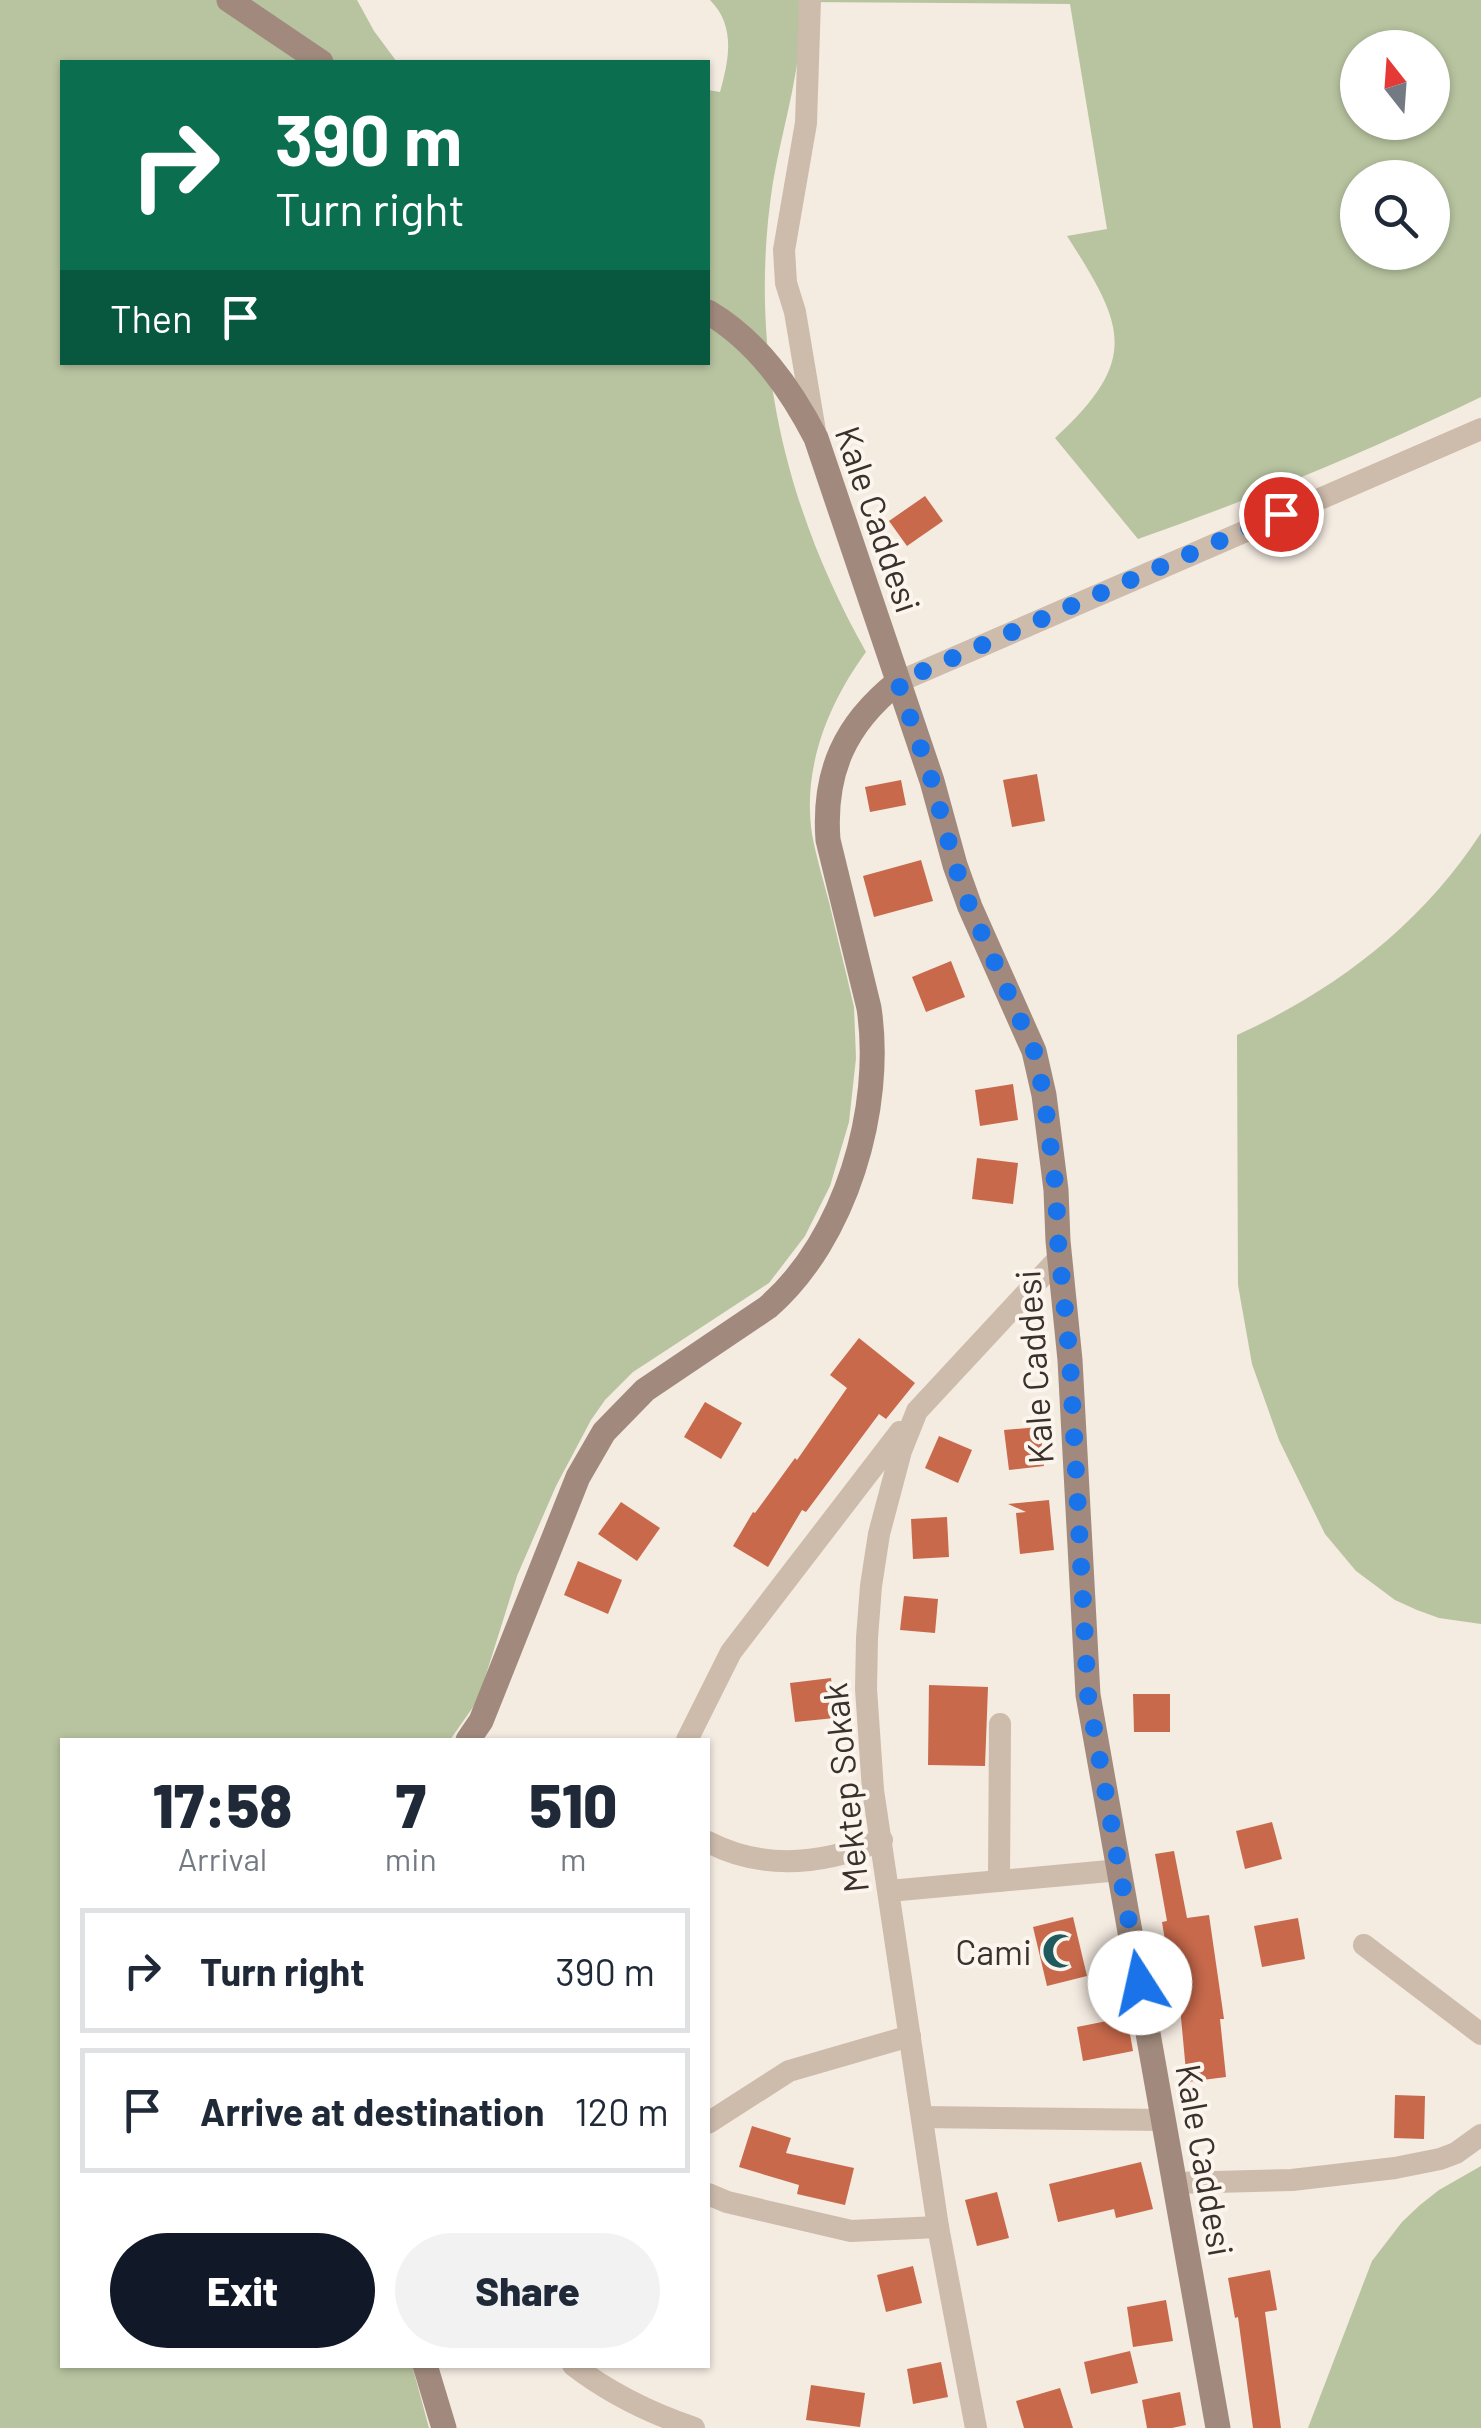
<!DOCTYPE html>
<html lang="en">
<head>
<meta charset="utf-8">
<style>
	:root { --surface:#fff; --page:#f2f2f3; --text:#1f2937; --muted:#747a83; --line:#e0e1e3; --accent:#111827 }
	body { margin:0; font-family:Barlow,sans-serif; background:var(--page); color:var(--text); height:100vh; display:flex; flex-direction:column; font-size:38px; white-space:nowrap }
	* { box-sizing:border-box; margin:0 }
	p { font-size:32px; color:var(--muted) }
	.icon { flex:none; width:55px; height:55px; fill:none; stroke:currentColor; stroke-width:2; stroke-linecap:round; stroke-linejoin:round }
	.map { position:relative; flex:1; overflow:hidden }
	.side { position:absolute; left:60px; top:1738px; width:650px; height:630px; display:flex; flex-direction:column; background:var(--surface); border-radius:0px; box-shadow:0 2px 8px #0004 }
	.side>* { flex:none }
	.guide { position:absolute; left:60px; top:60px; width:650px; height:305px; border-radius:0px; box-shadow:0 2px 8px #0004; background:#0b6e4f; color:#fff; overflow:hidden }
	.needle { width:65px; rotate:343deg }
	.fabs { position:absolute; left:1340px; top:30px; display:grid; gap:20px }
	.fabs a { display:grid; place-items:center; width:110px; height:110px; border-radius:50%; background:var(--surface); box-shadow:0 2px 8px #0004; font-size:50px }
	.pin { position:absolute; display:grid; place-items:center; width:85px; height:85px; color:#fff; margin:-42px; border:5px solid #fff; border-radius:50%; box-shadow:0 2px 10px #0007 }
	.me { position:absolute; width:110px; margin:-55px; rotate:350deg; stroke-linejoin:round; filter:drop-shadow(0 0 8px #0008) }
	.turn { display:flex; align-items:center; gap:35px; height:210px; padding:0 50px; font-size:45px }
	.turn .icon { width:130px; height:130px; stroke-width:2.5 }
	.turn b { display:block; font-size:70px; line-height:85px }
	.then { display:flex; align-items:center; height:95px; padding:0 50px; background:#0003; gap:20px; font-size:38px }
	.eta { display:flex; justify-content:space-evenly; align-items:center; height:170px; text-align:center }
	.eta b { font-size:60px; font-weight:800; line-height:70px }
	.button { display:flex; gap:20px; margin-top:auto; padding:20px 50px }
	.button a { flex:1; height:115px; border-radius:60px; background:var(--accent); color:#fff; font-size:40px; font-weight:800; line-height:115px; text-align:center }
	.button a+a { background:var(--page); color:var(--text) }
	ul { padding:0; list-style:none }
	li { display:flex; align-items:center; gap:30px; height:125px; margin:0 20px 15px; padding:0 30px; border:5px solid var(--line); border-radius:0px }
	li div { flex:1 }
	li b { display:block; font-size:38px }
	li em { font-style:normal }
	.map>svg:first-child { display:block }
	.green { fill:#b8c4a0; fill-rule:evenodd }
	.building { fill:#c8694b }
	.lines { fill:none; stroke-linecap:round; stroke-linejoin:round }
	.street { stroke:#cdbbac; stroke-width:22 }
	.secondary { stroke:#a18a7d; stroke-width:25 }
	.route { stroke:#1a73e8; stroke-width:18; stroke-dasharray:0 32.4 }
	.labels { text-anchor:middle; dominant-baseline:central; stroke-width:8; stroke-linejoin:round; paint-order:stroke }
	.street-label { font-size:35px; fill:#3b302b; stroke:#fbf5ee }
	.poi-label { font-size:35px; fill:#3b302b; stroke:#fbf5ee; text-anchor:end }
</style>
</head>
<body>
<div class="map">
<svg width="1481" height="2428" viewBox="0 0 1481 2428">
	<rect width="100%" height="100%" fill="#f4ebe1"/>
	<!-- green -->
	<g class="green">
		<path d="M 0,0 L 357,0 L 374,31 L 397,62 L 62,62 L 62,362 L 708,362 L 708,90 L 720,92 C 729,60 736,26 710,0 L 1481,0 L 1481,397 C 1369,451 1255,498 1138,539 L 1055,438 C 1141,359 1124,325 1067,236 L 1107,229 L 1070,4 L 805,2 C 802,32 798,62 792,92 C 786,122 778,152 773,182 C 747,349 784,506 866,652 C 828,704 802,768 812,834 C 816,856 823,879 829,902 C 837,937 846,972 854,1007 L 856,1058 L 849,1122 L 830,1186 L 805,1236 L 769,1283 L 633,1372 L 605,1400 L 591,1420 L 556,1486 L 517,1576 L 478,1700 L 450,1740 L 62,1740 L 62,2365 L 412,2365 L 429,2428 L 0,2428 ZM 1358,48 L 1432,48 L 1432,122 L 1358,122 ZM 1358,178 L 1432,178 L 1432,252 L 1358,252 Z"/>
		<path d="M 1481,833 L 1481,1624 L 1439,1618 L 1417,1610 L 1395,1600 L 1356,1571 L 1325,1534 L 1279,1440 L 1252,1364 L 1238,1285 L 1237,1035 C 1336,990 1421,925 1481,833 Z"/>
		<polygon points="1481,2166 1481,2428 1308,2428 1372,2261 1402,2222 1420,2205 1439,2190"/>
	</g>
	<!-- building -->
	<g class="building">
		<polygon points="925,496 943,521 907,546 889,521"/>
		<polygon points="1037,774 1045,821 1012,827 1003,780"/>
		<polygon points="901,780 906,805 870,812 865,787"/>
		<polygon points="921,860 933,901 874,917 863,876"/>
		<polygon points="951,961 965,997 926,1012 912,977"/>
		<polygon points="1013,1084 1018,1120 980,1126 975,1090"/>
		<polygon points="977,1158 1018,1163 1013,1204 972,1199"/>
		<polygon points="859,1338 915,1383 886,1419 879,1414 806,1512 802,1510 768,1567 733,1546 753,1512 755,1513 795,1458 797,1460 847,1388 830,1375"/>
		<polygon points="705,1402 742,1423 721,1459 684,1437"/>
		<polygon points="1040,1427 1044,1466 1009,1470 1004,1430"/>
		<polygon points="939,1436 972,1450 958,1483 925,1468"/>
		<polygon points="1049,1500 1054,1550 1020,1554 1016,1513 1026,1512 1008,1504"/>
		<polygon points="621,1502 660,1528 637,1561 598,1534"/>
		<polygon points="947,1517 949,1557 913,1559 911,1519"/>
		<polygon points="578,1561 622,1580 608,1614 564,1595"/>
		<polygon points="904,1596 938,1599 935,1633 900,1630"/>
		<polygon points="831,1678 835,1718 795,1722 790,1683"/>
		<polygon points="929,1685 988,1687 985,1766 928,1765"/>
		<polygon points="1133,1694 1170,1694 1170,1732 1134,1732"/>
		<polygon points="1272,1822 1282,1859 1245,1869 1236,1831"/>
		<polygon points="1174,1851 1187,1918 1209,1915 1224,2019 1220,2019 1226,2077 1187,2082 1176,1964 1169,1965 1162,1922 1167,1921 1155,1854"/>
		<polygon points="1073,1917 1087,1976 1047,1986 1033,1927"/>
		<polygon points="1298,1918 1305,1959 1262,1967 1254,1926"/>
		<polygon points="1127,2017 1133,2051 1083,2061 1077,2027"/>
		<polygon points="1395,2095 1425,2096 1424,2139 1394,2138"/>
		<polygon points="752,2126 791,2138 786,2153 854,2168 845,2205 797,2194 799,2185 739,2167"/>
		<polygon points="1141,2162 1153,2209 1116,2218 1114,2209 1058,2222 1049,2184"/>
		<polygon points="997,2192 1009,2238 977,2246 965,2200"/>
		<polygon points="913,2266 922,2303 886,2312 877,2275"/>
		<polygon points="1270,2270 1277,2310 1265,2312 1281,2428 1253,2428 1238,2317 1235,2318 1228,2278"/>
		<polygon points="1166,2300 1173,2341 1133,2347 1127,2307"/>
		<polygon points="1130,2351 1138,2383 1091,2394 1084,2362"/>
		<polygon points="941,2362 948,2397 913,2404 907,2369"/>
		<polygon points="811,2385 865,2393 860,2427 806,2420"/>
		<polygon points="1060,2388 1073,2428 1024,2428 1016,2401"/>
		<polygon points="1180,2392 1186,2425 1172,2428 1147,2428 1142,2400"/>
	</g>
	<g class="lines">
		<!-- street -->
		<g class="street">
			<polyline points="810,0 806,123 784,250 786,283 795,312 815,431"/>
			<polyline points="898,682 1481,429"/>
			<polyline points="687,1740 731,1652 900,1432"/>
			<path d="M 708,1842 C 764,1871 825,1864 882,1840"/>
			<polyline points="999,1881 1000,1724"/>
			<polyline points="889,1891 1120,1870"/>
			<polyline points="1364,1945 1481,2034"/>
			<polyline points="922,2117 1164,2120"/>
			<polyline points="708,2123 789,2071 910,2036"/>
			<polyline points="1175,2183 1292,2180 1395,2168 1440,2159 1456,2153 1481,2135"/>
			<polyline points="708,2194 727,2202 851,2231 938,2227"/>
			<path d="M 573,2365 C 609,2393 650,2413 694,2428"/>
			<polyline points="976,2428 938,2227 873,1790 866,1689 867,1638 871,1586 879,1534 901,1451 917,1411 1060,1257"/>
		</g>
		<!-- secondary -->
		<g class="secondary">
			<polyline points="229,0 321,62"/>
			<path d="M 708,312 C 757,341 790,388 816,438 L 932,781 L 955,865 L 970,907 L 1034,1051 L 1044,1095 L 1056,1190 L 1058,1241 L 1070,1360 L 1088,1695 L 1218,2428"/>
			<path d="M 468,1740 L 481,1721 L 578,1477 L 604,1432 L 645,1390 L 768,1307 C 846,1239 884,1108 869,1008 L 828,840 C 823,772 845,724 898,682"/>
			<polyline points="425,2365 444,2428"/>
		</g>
	</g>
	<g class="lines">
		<!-- route -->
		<polyline class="route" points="1140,1983 1088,1695 1070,1360 1058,1241 1056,1190 1044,1095 1034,1051 970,907 955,865 932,781 898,682 1281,514"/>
	</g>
	<!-- icons -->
	<defs>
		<symbol id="mosque-bare" viewBox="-9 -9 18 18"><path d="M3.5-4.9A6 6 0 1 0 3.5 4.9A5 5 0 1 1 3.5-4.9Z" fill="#1f5a5e" stroke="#fbf5ee" stroke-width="2.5" paint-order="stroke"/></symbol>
	</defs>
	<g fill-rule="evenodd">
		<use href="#mosque-bare" x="1035" y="1926" width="50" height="50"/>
	</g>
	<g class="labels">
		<!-- street labels -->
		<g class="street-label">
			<text transform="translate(879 519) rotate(71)">Kale Caddesi</text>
			<text transform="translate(1033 1367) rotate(-94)">Kale Caddesi</text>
			<text transform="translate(844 1788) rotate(-96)">Mektep Sokak</text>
			<text transform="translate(1206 2160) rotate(80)">Kale Caddesi</text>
		</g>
		<!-- poi labels -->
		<g class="poi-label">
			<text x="1032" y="1951">Cami</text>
		</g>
	</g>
</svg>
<div class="fabs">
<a><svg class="needle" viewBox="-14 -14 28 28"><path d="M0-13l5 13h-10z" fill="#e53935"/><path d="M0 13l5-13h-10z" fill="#747a83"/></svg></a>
<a><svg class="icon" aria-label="search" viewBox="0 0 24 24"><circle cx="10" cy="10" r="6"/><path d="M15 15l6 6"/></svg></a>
</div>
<div class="pin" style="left:1281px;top:514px;background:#d93025"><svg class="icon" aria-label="arrive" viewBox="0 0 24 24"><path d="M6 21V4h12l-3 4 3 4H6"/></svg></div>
<svg class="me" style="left:1140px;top:1983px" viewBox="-20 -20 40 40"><circle r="19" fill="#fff"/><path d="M0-13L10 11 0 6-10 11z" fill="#1a73e8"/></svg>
<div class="guide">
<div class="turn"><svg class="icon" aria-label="right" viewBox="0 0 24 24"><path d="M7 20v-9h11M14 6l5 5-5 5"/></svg><div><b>390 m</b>Turn right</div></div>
<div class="then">Then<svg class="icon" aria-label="arrive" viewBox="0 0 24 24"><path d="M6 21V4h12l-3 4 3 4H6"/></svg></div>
</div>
<section class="side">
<div class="eta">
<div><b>17:58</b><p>Arrival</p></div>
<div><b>7</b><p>min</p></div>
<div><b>510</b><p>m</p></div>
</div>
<ul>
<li><svg class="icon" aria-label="right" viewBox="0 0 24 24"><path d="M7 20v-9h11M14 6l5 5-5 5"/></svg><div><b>Turn right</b></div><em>390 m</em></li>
<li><svg class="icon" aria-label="arrive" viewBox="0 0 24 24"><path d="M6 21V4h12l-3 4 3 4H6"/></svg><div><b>Arrive at destination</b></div><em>120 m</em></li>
</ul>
<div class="button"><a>Exit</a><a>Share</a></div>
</section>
</div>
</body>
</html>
